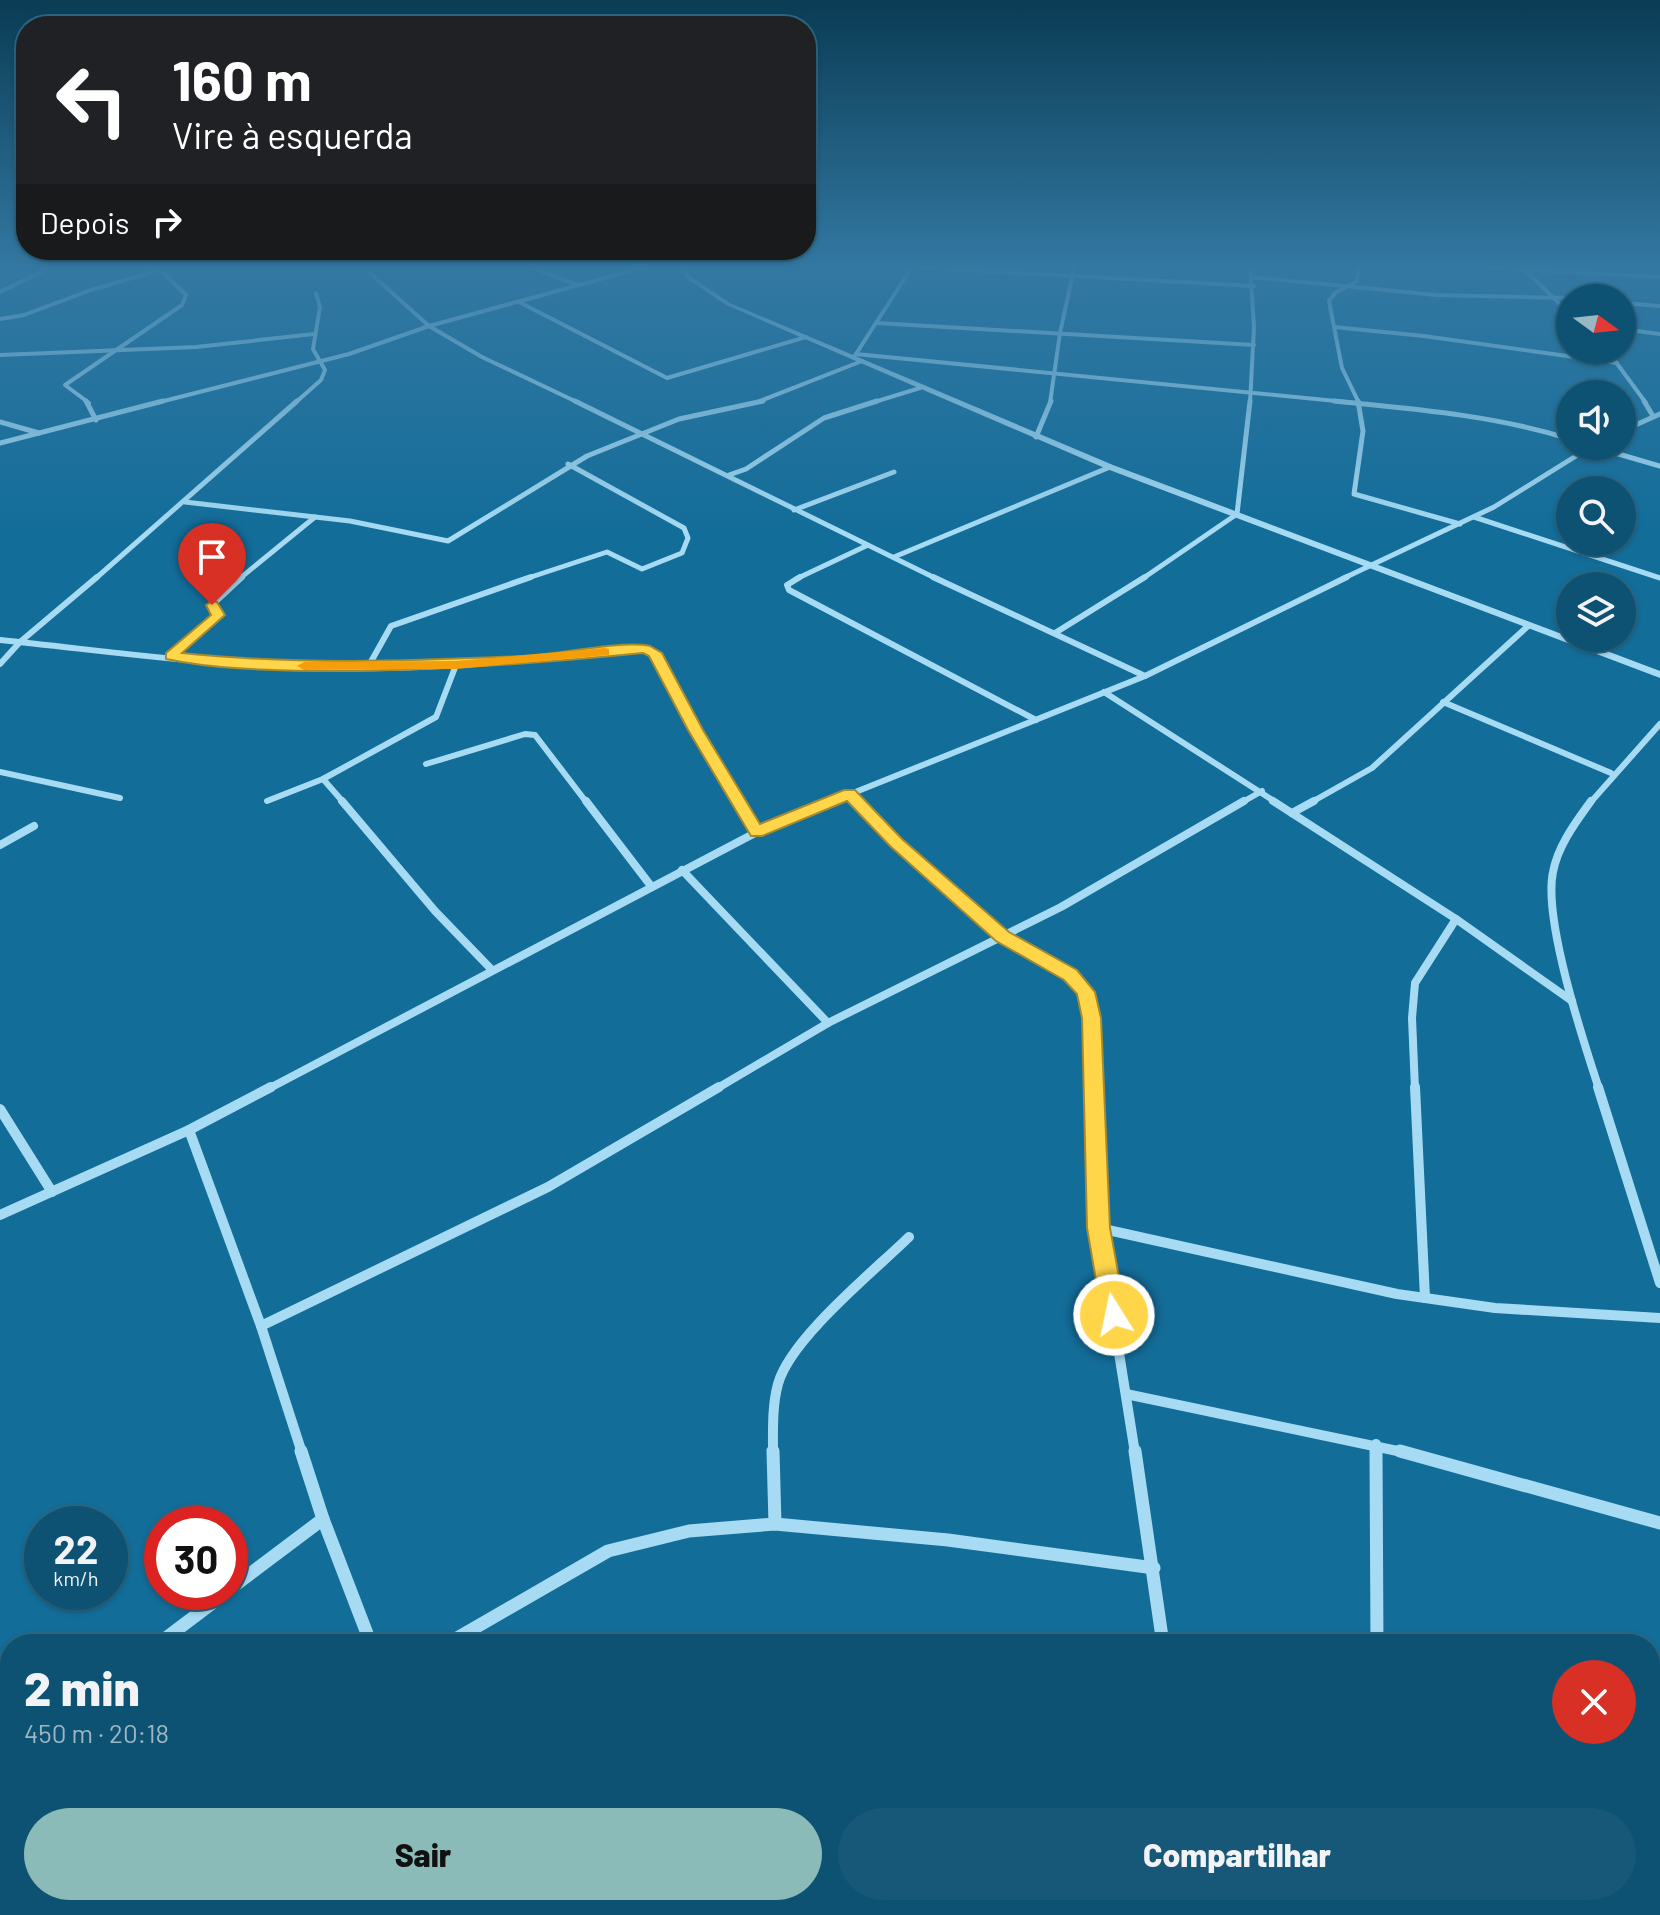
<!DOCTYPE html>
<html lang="pt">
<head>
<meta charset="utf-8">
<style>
	:root { --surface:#0e5273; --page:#175878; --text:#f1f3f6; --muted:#9bb6c4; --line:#2e6985; --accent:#8bbbb9 }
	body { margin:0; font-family:Barlow,sans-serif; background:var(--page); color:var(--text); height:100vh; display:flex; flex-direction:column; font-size:30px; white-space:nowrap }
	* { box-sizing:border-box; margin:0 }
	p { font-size:26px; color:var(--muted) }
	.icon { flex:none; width:44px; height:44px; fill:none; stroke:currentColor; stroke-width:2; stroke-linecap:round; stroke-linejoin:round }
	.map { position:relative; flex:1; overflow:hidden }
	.side { position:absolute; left:0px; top:1634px; width:1660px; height:282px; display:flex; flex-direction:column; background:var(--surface); border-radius:32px 32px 0 0; box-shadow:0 2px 6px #0004,0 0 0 2px var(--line) }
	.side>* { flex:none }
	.guide { position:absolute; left:16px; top:16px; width:800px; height:244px; border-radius:32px; box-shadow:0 2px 6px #0004,0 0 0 2px var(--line); background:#202124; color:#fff; overflow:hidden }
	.needle { width:52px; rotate:105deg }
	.fabs { position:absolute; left:1556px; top:284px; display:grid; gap:16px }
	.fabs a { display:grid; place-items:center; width:80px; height:80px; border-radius:50%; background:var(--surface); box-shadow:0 2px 6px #0004,0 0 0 2px var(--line); font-size:40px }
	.speed { position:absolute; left:24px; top:1506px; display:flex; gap:16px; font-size:40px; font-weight:700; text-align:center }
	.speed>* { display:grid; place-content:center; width:104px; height:104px; border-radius:50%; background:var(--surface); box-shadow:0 2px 6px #0004,0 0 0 2px var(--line); line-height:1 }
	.speed small { font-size:20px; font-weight:400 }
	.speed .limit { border:12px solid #d22; background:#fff; color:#111 }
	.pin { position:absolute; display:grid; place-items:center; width:68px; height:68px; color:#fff; margin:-82px -34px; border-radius:50% 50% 50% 0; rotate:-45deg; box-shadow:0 0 8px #0007 }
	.pin .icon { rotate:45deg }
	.me { position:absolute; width:88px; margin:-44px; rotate:350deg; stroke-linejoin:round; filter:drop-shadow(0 0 6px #0008) }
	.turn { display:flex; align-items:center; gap:28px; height:168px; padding:0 24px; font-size:36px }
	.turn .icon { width:104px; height:104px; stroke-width:2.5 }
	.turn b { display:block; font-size:56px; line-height:68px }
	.then { display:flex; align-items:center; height:76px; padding:0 24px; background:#0003; gap:16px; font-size:30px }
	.round { display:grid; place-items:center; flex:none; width:84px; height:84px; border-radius:42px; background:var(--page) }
	.overview { display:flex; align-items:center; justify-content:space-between; height:136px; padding:0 24px }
	h1 { font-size:48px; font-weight:800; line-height:60px }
	.button { display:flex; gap:16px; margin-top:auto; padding:16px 24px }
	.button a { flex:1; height:92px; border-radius:48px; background:var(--accent); color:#111; font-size:32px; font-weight:800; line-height:92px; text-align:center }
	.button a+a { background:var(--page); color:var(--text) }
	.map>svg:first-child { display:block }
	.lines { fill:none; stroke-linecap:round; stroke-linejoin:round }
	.minor-far5 { stroke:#a6dbf3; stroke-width:4 }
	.minor-far4 { stroke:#a6dbf3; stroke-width:5 }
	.minor-far3 { stroke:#a6dbf3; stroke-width:6 }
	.minor-far2 { stroke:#a6dbf3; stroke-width:8 }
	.minor-far1 { stroke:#a6dbf3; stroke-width:10 }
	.minor { stroke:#a6dbf3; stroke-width:13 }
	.tertiary { fill:#a6dbf3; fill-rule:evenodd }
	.route { fill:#ffd54a; stroke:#a68a30; stroke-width:2 }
	.slow { fill:#f59e0b }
</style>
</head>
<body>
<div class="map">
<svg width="1660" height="1915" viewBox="0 0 1660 1915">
	<rect width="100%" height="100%" fill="#136d99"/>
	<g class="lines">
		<!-- minor-far5 -->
		<g class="minor-far5">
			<polyline points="360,264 429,326 482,357 579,403"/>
			<polyline points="521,264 576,284"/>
			<polyline points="858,264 1254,286"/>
			<polyline points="1428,264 1660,277"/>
			<polyline points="1519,264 1570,314"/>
			<polyline points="1252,277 1436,295 1570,298"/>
			<polyline points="0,292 58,264"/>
			<polyline points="519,302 667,378 806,337"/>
			<polyline points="1622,303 1660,306"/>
			<polyline points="0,319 24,315 91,290 159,270"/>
			<polyline points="877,323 1254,345"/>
			<polyline points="1334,327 1424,336 1617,363"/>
			<polyline points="1622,329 1660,334"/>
			<polyline points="1607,350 1646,403"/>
			<polyline points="856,354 1356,403"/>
			<polyline points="0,355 196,347 314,334"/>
			<polyline points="854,357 914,264"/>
			<polyline points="89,403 65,385 182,305 186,295 160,270 132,264"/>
			<polyline points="156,403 349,354 429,326 634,270 668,264"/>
			<polyline points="295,403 321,380 325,370 313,349 320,307 316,293"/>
			<polyline points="755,403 862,361"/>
			<polyline points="871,403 920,388"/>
			<polyline points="1050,403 1060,333 1075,264"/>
			<polyline points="1250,403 1254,327 1250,264"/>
			<polyline points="1359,403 1342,368 1329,301 1335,293 1357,281 1359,264"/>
		</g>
		<!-- minor-far4 -->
		<g class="minor-far4">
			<polyline points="86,401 96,420"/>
			<polyline points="575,401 937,579"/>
			<path d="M 1334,401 C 1414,409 1493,415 1570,439"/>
			<polyline points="1358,401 1363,431 1354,494 1460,524"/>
			<polyline points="1644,401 1653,416"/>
			<polyline points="0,422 39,433"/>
			<polyline points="1622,431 1660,414"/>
			<polyline points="1036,437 1051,401"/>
			<polyline points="0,443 163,401"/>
			<polyline points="1591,446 1660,466"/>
			<polyline points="729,475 746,469 824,418 877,401"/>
			<polyline points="185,502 350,521 448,541 587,456 679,419 763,401"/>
			<polyline points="794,510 894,472"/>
			<polyline points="1474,517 1660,578"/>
			<polyline points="894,557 1110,467"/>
			<polyline points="95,579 297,401"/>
			<polyline points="239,579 315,517"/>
			<polyline points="525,579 607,552 642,569 682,553 688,538 684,528 568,464"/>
			<polyline points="796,579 866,546"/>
			<polyline points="1142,579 1237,514 1250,401"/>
			<polyline points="1342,579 1494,507 1592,446"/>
		</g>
		<!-- minor-far3 -->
		<g class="minor-far3">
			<polyline points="800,577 787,585 789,590 1036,720"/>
			<polyline points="933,577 1145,676"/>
			<polyline points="1055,633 1145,577"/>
			<path d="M 0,640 C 87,649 174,661 261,666 C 388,674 519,662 645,649 L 655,653 L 695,730 L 740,803"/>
			<polyline points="171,656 218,615 212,605 242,577"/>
			<polyline points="0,664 20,642 97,577"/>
			<polyline points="368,667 391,626 531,577"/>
			<polyline points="1104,692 1277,803"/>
			<polyline points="1443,702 1611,773"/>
			<polyline points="426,764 525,734 535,735 587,803"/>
			<polyline points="0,772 120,798"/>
			<polyline points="323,779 344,803"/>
			<polyline points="850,794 859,803"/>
			<polyline points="267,801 323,779 436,717 456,665"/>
			<polyline points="828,803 1145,676 1347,577"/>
			<polyline points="1241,803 1262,791"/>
			<polyline points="1310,803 1372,768 1528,626"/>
			<polyline points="1590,803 1660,724"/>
		</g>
		<!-- minor-far2 -->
		<g class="minor-far2">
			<polyline points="342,801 435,911 492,970"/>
			<polyline points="586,801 651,886"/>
			<polyline points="738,801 757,832"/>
			<polyline points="857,801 896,842 1003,936 1071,975 1086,992 1092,1018 1094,1089"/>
			<polyline points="1273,801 1456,919 1572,1001"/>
			<path d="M 1591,801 C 1576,822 1558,845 1553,872 C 1543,919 1583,1040 1599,1089"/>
			<polyline points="1292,813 1314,801"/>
			<polyline points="0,845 34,826"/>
			<polyline points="682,870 828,1023"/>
			<polyline points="268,1089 757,832 833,801"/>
			<polyline points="716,1089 828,1023 1061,907 1244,801"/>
			<polyline points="1415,1089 1412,1018 1415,983 1456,919"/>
		</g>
		<!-- minor-far1 -->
		<g class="minor-far1">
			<polyline points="1094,1087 1099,1228 1135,1453"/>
			<polyline points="1415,1087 1425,1298"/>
			<polyline points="1598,1087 1660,1283"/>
			<polyline points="0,1109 52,1192"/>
			<polyline points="189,1130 261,1326 302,1453"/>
			<polyline points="0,1215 189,1130 271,1087"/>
			<polyline points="1099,1228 1397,1294 1495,1308 1660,1318"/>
			<polyline points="261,1326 548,1187 719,1087"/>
			<polyline points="1126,1394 1407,1453"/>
			<polyline points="1376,1444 1376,1453"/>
			<path d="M 773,1453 C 773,1430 772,1406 778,1384 C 790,1339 874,1271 909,1237"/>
		</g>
		<!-- minor -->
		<g class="minor">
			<polyline points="301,1451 323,1519 371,1644"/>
			<polyline points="773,1451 775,1524"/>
			<polyline points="1135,1451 1163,1644"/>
			<polyline points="1376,1451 1377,1644"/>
			<polyline points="1400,1451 1660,1523"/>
			<polyline points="230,1589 323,1519"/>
			<polyline points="158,1644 227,1592"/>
			<polyline points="447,1644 608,1551 689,1531 775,1524 948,1540 1154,1568"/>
			<polyline points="0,1751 10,1745"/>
			<polyline points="487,1906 492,1915"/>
			<polyline points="1189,1906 1189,1915"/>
			<polyline points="1387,1906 1387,1915"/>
		</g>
		<!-- tertiary -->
		<polygon class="tertiary" points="678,264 684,264 690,276 730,303 1113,465 1660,671 1660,678 1107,469 726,305 686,278"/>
	</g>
	<!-- sky -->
	<linearGradient id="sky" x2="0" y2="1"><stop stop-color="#0a3c54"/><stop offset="0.5" stop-color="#3378a2"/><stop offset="1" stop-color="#3378a2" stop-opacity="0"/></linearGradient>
	<rect width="1660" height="532" fill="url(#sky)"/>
	<!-- route -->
	<path class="route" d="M 212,601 L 217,602 L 225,615 L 182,653 C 297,665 408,661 523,656 C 557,655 619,640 650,646 L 662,653 L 703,730 L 760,824 L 844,790 L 855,790 L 902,839 L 1009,932 L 1077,970 L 1095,992 L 1101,1018 L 1110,1228 L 1126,1315 L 1123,1323 L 1114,1326 L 1106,1323 L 1102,1315 L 1087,1228 L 1082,1018 L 1077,994 L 1064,980 L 996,941 L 890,846 L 847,801 L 762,836 L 751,836 L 688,730 L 649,656 L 643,653 C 533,664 423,672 313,671 C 265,670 213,669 166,659 L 166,653 L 211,615 L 206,605 Z"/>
	<!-- slow -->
	<polygon class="slow" points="604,648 609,649 609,655 456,669 304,670 297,666 304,662 456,661"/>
</svg>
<div class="fabs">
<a><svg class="needle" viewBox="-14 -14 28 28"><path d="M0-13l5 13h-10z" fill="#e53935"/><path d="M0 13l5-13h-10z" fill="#9bb6c4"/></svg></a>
<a><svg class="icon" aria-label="sound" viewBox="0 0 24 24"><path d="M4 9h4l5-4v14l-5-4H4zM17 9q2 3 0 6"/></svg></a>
<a><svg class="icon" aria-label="search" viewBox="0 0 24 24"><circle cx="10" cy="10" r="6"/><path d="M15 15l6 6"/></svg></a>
<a><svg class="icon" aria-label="layers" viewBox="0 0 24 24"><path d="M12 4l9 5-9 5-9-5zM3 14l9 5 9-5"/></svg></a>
</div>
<div class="speed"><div>22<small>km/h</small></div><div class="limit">30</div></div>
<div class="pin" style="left:212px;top:605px;background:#d93025"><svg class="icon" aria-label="arrive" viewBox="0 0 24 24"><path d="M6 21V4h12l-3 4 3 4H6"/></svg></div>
<svg class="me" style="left:1114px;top:1315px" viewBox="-20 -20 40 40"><circle r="17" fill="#ffd54a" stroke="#fff" stroke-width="3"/><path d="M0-11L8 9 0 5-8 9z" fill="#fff"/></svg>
<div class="guide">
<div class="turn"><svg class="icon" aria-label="left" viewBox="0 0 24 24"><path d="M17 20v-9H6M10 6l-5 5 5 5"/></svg><div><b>160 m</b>Vire à esquerda</div></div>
<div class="then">Depois<svg class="icon" aria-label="right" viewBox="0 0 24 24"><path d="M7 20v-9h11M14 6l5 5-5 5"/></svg></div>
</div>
<section class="side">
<div class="overview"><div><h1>2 min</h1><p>450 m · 20:18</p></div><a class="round" style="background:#d93025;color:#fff"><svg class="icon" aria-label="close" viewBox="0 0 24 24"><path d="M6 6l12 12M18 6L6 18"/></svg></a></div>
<div class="button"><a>Sair</a><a>Compartilhar</a></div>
</section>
</div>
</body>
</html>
